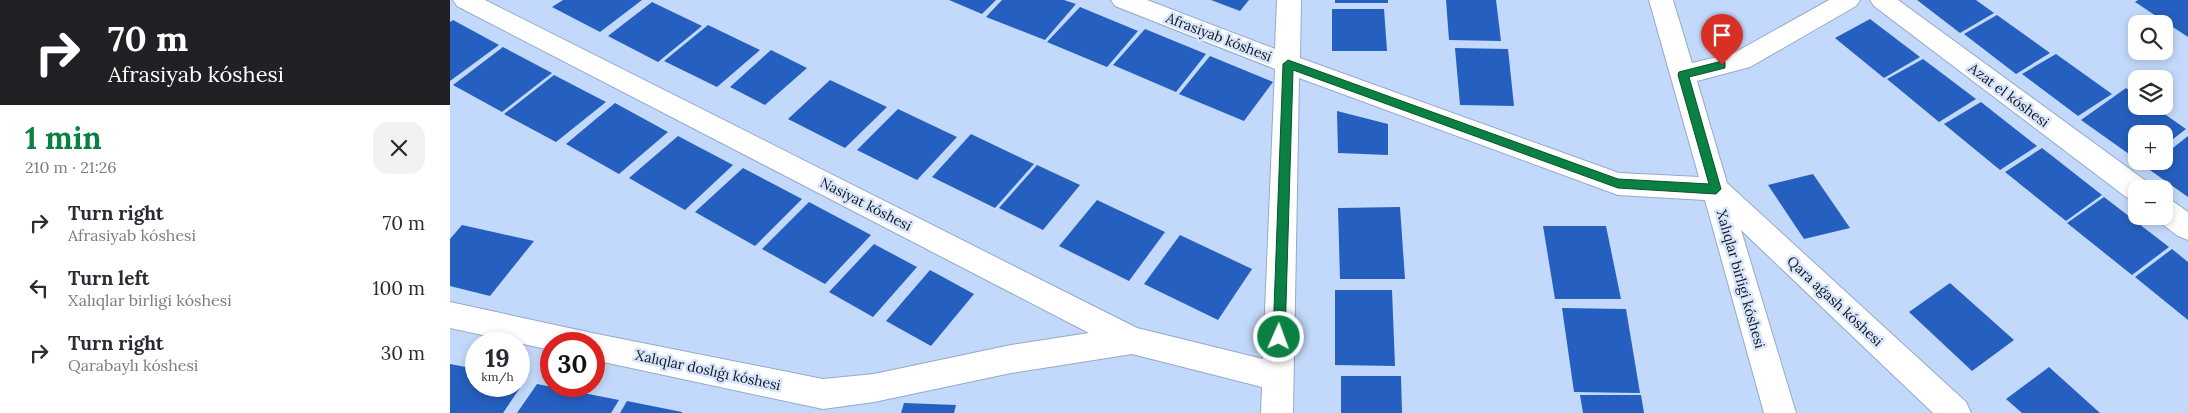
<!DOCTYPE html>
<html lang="en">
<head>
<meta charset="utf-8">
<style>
	:root { --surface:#fff; --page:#f2f2f3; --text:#2b2b33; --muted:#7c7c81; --accent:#0b8043 }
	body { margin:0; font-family:Lora,serif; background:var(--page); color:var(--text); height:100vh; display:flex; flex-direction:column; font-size:19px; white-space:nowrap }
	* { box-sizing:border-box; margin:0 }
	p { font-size:16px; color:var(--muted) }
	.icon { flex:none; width:28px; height:28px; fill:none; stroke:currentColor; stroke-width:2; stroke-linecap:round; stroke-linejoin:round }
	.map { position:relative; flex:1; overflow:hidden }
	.sheet { display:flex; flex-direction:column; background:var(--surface); width:450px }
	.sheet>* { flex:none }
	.top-card { background:#202124; color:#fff; overflow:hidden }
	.buttons { position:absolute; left:1678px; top:15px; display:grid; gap:10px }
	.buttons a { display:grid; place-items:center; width:45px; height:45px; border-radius:10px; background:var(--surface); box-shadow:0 2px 8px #0003; font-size:25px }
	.speed { position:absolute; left:15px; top:332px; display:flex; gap:10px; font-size:25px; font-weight:700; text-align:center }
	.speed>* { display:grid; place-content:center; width:65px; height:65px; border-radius:50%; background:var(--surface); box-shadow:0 2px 8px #0003; line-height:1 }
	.speed small { font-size:12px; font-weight:400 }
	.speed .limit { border:8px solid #d22; background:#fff; color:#111 }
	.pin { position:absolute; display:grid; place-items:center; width:42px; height:42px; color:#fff; margin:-51px -21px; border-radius:50% 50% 50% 0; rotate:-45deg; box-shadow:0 0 5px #0007 }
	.pin .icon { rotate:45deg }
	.me { position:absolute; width:55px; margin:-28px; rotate:2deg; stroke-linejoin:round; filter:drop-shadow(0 0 4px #0008) }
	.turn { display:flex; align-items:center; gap:18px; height:105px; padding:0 25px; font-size:22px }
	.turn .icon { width:65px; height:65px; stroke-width:2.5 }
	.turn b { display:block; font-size:35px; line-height:42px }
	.round { display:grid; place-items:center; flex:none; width:52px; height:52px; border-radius:15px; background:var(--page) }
	.headline { display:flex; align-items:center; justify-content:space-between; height:85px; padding:0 25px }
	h1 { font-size:30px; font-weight:700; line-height:38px; color:var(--accent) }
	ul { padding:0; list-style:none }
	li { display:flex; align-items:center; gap:15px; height:65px; padding:0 25px }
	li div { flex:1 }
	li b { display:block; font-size:19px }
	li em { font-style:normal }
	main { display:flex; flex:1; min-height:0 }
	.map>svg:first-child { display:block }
	.building { fill:#255fbf }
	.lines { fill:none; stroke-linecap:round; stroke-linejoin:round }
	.minor-casing { stroke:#94a9ca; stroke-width:2 }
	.minor { fill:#fff; fill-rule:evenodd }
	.route { fill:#0b8043; stroke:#07532c }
	.labels { text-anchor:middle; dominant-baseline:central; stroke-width:5; stroke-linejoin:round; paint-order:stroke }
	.street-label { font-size:14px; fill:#101723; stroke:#d8e5fa }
</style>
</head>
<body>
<main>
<section class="sheet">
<div class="top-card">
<div class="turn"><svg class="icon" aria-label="right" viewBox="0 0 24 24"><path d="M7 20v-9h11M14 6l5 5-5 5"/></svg><div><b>70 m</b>Afrasiyab kóshesi</div></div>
</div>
<div class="headline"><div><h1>1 min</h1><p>210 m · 21:26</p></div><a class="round"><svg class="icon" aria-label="close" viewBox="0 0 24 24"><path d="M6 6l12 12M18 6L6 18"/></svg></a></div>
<ul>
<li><svg class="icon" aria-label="right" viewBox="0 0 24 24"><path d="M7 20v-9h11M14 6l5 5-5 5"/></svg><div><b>Turn right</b><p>Afrasiyab kóshesi</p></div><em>70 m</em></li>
<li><svg class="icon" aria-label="left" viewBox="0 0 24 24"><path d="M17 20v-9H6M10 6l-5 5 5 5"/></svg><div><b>Turn left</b><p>Xalıqlar birligi kóshesi</p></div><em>100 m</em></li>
<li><svg class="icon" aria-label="right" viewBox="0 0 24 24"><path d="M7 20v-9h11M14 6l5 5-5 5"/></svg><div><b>Turn right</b><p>Qarabaylı kóshesi</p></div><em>30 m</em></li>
</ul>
</section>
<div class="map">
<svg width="1738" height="413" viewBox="0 0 1738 413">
	<rect width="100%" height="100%" fill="#c3d9fb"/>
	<!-- building -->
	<g class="building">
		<polygon points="113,0 192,0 150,32 102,7"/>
		<polygon points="499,0 546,0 532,14"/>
		<polygon points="552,0 614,0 626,4 595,40 536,17"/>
		<polygon points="761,0 799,0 790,11"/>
		<rect x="885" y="0" width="53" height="3"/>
		<polygon points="996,0 1046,0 1051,41 999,40"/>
		<polygon points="1467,0 1526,0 1544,13 1510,33"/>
		<polygon points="1688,0 1738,0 1738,37 1685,2"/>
		<polygon points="202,2 252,26 208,62 158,36"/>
		<polygon points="630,7 688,31 657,67 597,42"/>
		<polygon points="882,9 934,9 937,51 882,51"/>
		<polygon points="1547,15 1600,53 1566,74 1514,34"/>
		<polygon points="1420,19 1470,57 1434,78 1385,38"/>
		<polygon points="3,20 49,45 0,81 0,22"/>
		<polygon points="258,25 310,50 267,87 214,61"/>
		<polygon points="695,29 756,54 726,92 663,65"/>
		<polygon points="53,47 102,73 52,112 3,85"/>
		<polygon points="1005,48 1058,49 1064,106 1010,105"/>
		<polygon points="321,50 357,68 315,105 280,87"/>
		<polygon points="1606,54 1662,94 1628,116 1572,74"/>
		<polygon points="760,56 823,82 794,121 729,94"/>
		<polygon points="1473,59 1526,99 1489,122 1437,79"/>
		<polygon points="104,75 156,102 106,142 54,114"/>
		<polygon points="380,80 437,107 395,148 338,119"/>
		<polygon points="1676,88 1686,95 1686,106 1703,106 1736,129 1714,146 1714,134 1686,134 1686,159 1631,120"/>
		<polygon points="1531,102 1587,146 1550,170 1494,124"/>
		<polygon points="165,103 218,132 169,174 116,144"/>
		<polygon points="448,109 507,137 467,180 407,150"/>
		<polygon points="887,111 938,124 938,155 888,153"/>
		<polygon points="521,134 584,164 545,208 482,177"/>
		<polygon points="228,136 283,165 235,210 179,178"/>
		<polygon points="1738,136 1738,197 1697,168 1705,161 1714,161 1714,155"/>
		<polygon points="1592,148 1652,195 1616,221 1555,172"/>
		<polygon points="587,165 630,185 593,230 549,208"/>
		<polygon points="293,168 352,199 305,246 245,212"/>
		<polygon points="1363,174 1400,228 1354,239 1318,185"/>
		<polygon points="1654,197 1719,247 1682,275 1617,223"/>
		<polygon points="647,200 715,232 679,281 609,246"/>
		<polygon points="359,202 421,235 375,284 312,249"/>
		<polygon points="950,207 955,279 890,279 888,208"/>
		<polygon points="12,225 84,241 40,296 0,286 0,239"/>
		<polygon points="1093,226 1156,226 1171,299 1105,299"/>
		<polygon points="730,235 802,269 768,320 694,284"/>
		<polygon points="424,244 467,267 423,317 379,292"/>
		<polygon points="1722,249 1738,262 1738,320 1685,277"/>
		<polygon points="480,270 524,294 481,346 436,321"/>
		<polygon points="1500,283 1564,340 1522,371 1459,312"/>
		<polygon points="885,290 942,290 945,366 885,365"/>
		<polygon points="1112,308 1176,309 1190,393 1124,392"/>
		<polygon points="0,364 26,369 26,386 69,386 69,378 76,379 53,413 0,413"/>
		<polygon points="1599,367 1650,413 1572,413 1556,399"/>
		<polygon points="891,376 951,376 952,413 891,413"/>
		<polygon points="87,384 169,400 161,413 67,413"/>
		<polygon points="1130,395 1191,395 1194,413 1133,413"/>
		<polygon points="177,401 232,412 232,413 170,413"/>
		<polygon points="454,403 506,405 504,413 451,413"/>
	</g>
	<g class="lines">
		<defs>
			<g id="minor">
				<polygon points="3,0 35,0 687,328 813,359 825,69 665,6 661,0 697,0 825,49 827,0 851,0 850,58 1169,173 1249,177 1199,0 1223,0 1242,63 1284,53 1379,0 1410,0 1406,6 1300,67 1247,81 1277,183 1516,402 1521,413 1483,413 1291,230 1346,413 1314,413 1255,200 1168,195 849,78 843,413 811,413 812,387 682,354 561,373 424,402 373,409 144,360 144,344 101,344 101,350 0,328 0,302 142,333 373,379 424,374 561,345 639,333 7,6"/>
				<polygon points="1420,0 1448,0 1696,181 1699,189 1686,189 1686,200 1676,197 1424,6"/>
				<polygon points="1714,199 1724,202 1738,212 1738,240 1728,236 1704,218 1703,216 1714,216"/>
			</g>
		</defs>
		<!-- minor casing -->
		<use href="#minor" class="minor-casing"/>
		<!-- minor -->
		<use href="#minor" class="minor"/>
	</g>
	<!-- route -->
	<polygon class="route" points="838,60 1168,179 1259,184 1228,75 1229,72 1272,61 1275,62 1275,68 1239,77 1271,189 1266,194 1168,188 843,70 835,337 834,341 829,343 825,341 823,337 833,64"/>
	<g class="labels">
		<!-- street labels -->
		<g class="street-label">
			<text transform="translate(769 37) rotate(21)">Afrasiyab kóshesi</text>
			<text transform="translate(1559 95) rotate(37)">Azat el kóshesi</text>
			<text transform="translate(416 204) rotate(27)">Nasiyat kóshesi</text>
			<text transform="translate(1291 279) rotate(74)">Xalıqlar birligi kóshesi</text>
			<text transform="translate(1385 301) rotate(43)">Qara aǵash kóshesi</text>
			<text transform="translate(258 370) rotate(12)">Xalıqlar doslıǵı kóshesi</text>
		</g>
	</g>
</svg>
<div class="buttons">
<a><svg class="icon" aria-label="search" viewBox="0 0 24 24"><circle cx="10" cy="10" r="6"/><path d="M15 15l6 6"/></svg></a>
<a><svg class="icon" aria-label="layers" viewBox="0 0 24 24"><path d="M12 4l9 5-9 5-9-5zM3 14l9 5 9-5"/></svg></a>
<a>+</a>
<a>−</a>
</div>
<div class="speed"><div>19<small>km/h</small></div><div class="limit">30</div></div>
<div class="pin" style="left:1272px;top:65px;background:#d93025"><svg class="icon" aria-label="arrive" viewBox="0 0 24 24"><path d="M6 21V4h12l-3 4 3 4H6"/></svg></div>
<svg class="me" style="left:829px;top:337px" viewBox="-20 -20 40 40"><circle r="17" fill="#0b8043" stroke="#fff" stroke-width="3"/><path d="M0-11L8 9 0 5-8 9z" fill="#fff"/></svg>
</div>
</main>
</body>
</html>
